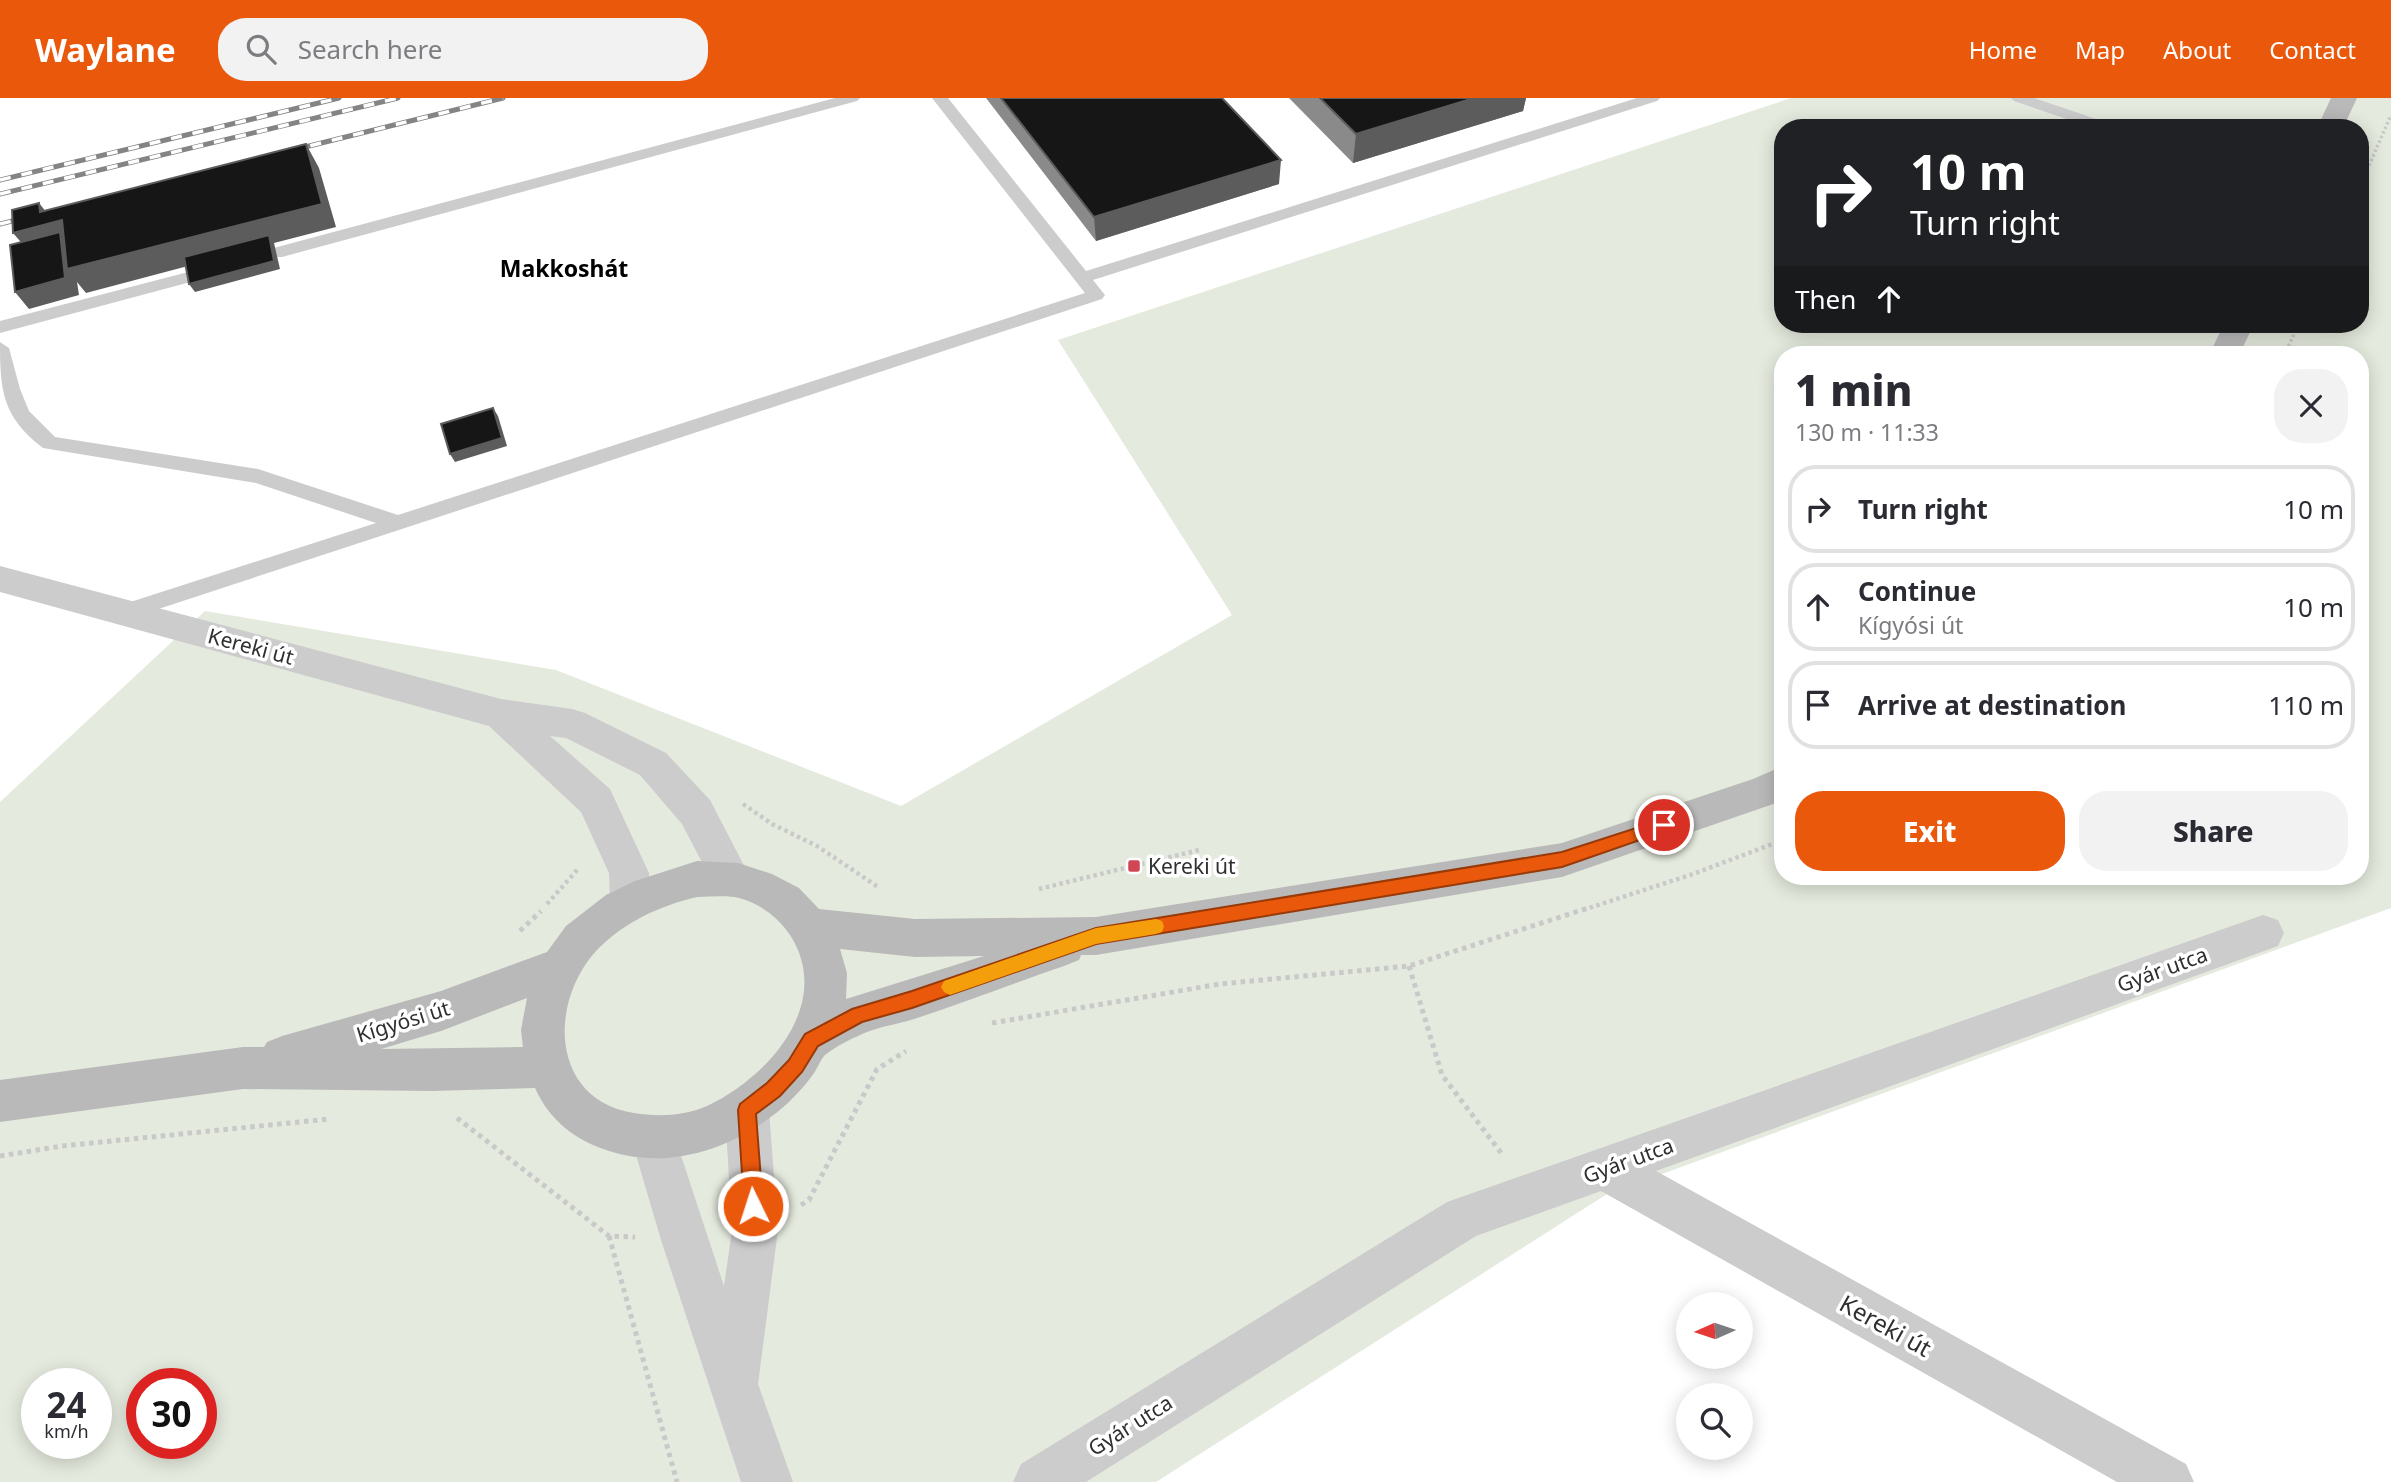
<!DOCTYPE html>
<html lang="en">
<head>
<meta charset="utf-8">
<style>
	:root { --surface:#fff; --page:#f2f2f3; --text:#2b2b33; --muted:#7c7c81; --line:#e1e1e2; --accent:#ea580c }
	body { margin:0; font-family:"Noto Sans",sans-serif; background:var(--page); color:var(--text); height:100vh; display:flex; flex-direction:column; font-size:26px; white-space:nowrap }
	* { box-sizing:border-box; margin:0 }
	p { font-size:23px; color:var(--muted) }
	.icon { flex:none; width:38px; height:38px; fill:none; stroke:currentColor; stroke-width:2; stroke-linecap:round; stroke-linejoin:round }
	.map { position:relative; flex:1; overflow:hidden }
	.side { position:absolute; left:1774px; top:248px; width:595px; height:539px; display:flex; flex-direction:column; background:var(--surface); border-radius:28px; box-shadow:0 4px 18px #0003 }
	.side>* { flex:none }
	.top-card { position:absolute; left:1774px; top:21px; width:595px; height:214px; border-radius:28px; box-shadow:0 4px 18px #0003; background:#202124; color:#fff; overflow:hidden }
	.needle { width:46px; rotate:267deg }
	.controls { position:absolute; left:1676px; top:1194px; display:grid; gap:14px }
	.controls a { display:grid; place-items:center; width:77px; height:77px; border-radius:50%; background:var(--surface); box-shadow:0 4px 18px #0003; font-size:35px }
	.speed { position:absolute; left:21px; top:1270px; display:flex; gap:14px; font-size:35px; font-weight:700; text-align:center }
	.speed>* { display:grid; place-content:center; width:91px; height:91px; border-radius:50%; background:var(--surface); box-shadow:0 4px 18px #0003; line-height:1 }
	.speed small { font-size:18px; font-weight:400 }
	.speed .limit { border:10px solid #d22; background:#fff; color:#111 }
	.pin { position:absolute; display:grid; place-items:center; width:60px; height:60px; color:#fff; margin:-30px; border:4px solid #fff; border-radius:50%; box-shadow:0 2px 7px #0007 }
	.me { position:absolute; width:77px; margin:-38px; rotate:356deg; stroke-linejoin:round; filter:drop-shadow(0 0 5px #0008) }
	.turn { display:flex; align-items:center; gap:24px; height:147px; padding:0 21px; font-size:32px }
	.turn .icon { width:91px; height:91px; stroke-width:2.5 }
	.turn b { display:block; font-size:49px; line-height:60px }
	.then { display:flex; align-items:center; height:66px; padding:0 21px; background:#0003; gap:14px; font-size:26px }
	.round { display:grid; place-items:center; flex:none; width:74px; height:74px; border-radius:28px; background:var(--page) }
	.overview { display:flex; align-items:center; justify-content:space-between; height:119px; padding:0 21px }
	h1 { font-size:42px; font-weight:800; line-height:52px }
	.button { display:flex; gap:14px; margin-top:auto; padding:14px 21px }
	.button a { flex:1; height:80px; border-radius:28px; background:var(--accent); color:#fff; font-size:28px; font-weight:800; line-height:80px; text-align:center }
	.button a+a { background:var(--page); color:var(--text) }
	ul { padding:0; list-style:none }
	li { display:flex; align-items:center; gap:21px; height:88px; margin:0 14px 10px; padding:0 7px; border:4px solid var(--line); border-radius:28px }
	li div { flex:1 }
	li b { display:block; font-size:26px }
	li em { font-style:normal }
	header { display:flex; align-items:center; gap:42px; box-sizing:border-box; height:98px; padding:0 35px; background:var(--accent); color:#fff }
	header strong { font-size:33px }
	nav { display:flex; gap:38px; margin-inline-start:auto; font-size:24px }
	.search { width:490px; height:63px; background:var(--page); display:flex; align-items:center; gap:18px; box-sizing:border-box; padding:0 24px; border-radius:28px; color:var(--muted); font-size:26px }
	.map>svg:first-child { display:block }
	.green { fill:#e5eade; fill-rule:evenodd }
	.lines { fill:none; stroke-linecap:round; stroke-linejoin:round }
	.path-far2 { stroke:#c9c9c9; stroke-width:3.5; stroke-dasharray:2.5 2.5; stroke-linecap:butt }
	.path-far1 { stroke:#c9c9c9; stroke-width:4.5; stroke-dasharray:3.5 3.5; stroke-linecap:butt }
	.path { stroke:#c9c9c9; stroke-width:5; stroke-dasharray:4.5 4.5; stroke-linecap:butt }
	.lane { fill:#ccc; fill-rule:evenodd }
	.street { fill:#ccc; fill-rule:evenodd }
	.secondary { fill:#b9b9b9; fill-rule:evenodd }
	.rail-casing { stroke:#848484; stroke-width:5 }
	.rail { stroke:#fff; stroke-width:3.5; stroke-dasharray:11; stroke-linecap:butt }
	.wall { fill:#8a8a8a }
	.shaded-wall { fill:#5c5c5c }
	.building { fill:#161616; stroke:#5c5c5c; stroke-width:2 }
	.route { fill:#ea580c; stroke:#983908; stroke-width:2 }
	.slow { fill:#f59e0b }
	.poi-dot { fill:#d04654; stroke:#fff; stroke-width:2.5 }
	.labels { text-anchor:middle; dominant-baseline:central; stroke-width:7; stroke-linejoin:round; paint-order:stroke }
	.street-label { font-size:21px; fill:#2f2f2f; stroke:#fff }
	.poi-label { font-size:21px; fill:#2f2f2f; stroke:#fff; text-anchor:start }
	.far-district-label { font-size:23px; font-weight:bold; fill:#000; stroke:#fff }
	.near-street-label { font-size:24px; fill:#2f2f2f; stroke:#fff }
</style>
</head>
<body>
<header>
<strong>Waylane</strong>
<div class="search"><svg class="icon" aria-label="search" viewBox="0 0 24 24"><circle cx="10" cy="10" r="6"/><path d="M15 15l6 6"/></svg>Search here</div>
<nav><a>Home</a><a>Map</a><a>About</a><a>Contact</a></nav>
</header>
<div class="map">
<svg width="2391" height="1384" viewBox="0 0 2391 1384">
	<rect width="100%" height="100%" fill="#fff"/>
	<!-- green -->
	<path class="green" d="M 1791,0 L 2391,0 L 2391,810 L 1607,1096 L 1156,1384 L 0,1384 L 0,704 L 205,513 L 556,572 L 901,708 L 1232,517 L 1058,242 ZM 1783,30 L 2361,30 L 2361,226 L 1783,226 ZM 1783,257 L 2361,257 L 2361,779 L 1783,779 ZM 37,1286 L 96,1286 L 96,1346 L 37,1346 ZM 142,1286 L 201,1286 L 201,1346 L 142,1346 Z"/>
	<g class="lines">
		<!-- path-far2 -->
		<g class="path-far2">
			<polyline points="2361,86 2391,17"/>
			<polyline points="2284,257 2299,226"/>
		</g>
		<!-- path-far1 -->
		<g class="path-far1">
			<polyline points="743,706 772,726 817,748 878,789"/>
			<polyline points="1039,791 1199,752"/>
			<polyline points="547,806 578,771"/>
			<polyline points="1583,812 1693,776 1783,742"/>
		</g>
		<!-- path -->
		<g class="path">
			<polyline points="520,833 541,813"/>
			<polyline points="1409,868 1442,977 1502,1056"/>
			<polyline points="992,925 1220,886 1409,868 1588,810"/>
			<polyline points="457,1020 609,1138 635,1139"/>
			<polyline points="0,1058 62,1048 329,1021"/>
			<polyline points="801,1107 809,1102 877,971 906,953"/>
			<polyline points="609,1138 677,1384"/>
		</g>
		<!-- lane -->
		<g class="lane">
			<polygon points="835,0 860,0 857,3 282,159 270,159 268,155 270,151"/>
			<path d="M 932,0 L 948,0 L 1086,173 L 1637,0 L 1660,0 L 1657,3 L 1093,182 L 1105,197 L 1102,201 L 125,522 L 118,520 L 115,514 L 118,508 L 376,425 L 256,385 L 43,350 C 2,319 0,292 0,244 L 9,250 L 20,291 L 29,313 L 55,339 L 258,371 L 398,417 L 1085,195 Z"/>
			<polygon points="2011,0 2034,0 2114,27 2117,30 2093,30 2014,3"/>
			<polygon points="192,173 201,178 198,182 0,235 0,223"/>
		</g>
		<!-- street -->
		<g class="street">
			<polygon points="0,468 501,601 572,611 585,615 666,655 710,702 751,781 745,793 731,799 717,793 682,726 640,677 566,640 550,638 610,691 649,775 650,803 644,816 630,821 616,816 610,803 609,775 581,714 489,628 0,494"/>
			<polygon points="2263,817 2278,822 2284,835 2278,848 1656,1073 2186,1366 2194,1384 2117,1384 1601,1093 1476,1138 1086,1384 1013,1384 1021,1366 1447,1104"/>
			<polygon points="747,990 763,997 769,1012 778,1132 758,1286 793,1384 741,1384 661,1142 631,1040 638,1024 654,1018 670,1024 724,1188 732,1132 725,1012 731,997"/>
		</g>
		<!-- secondary -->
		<g class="secondary">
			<polygon points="2331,0 2357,0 2343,30 2317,30"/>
			<polygon points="2224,226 2254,226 2239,257 2209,257"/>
			<path d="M 1783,668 L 1783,702 L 1779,704 L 1562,779 L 1096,857 L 1081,857 L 1079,862 L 1064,868 C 1014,885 964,905 914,921 C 899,926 882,928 867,934 C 855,939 836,948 825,957 C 821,961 818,969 814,975 C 808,984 798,995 790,1003 C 743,1047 673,1074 609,1053 C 575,1042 550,1023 535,990 L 432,993 L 243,991 L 0,1024 L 0,982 L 243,949 L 264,949 L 267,944 L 282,938 L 441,893 L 547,854 L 566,828 L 606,797 L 635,783 L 697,763 L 738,765 L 772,776 L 799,790 L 819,811 L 915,821 L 1096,819 L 1562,745 L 1753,681 ZM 697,799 C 711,799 725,797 739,800 C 759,805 778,819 790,837 C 834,905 769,979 707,1008 C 684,1018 658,1019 634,1015 C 551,1002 548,906 596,853 C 624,824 659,808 697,799 ZM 840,851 L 915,859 L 984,858 L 846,901 L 847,875 ZM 527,900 L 521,932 L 523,949 L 381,951 L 441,933 Z"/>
		</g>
		<defs>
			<g id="rail">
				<polyline points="289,53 503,0"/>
				<polyline points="0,82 339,0"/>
				<polyline points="0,96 398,0"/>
				<polyline points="0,126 32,118"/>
			</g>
		</defs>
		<!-- rail casing -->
		<use href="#rail" class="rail-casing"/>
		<!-- rail -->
		<use href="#rail" class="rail"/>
	</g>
	<!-- wall -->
	<g class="wall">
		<polygon points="986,0 1222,0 1279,86 1096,143"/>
		<polygon points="1289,0 1526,0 1523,13 1353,65"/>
	</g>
	<!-- shaded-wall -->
	<g class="shaded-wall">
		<polygon points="1474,0 1526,0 1523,13 1353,65 1356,36"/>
		<polygon points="306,46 319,70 336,129 274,145 280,171 195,194 189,186 271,146 86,195 77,184 79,197 29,211 15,194 33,158 13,135 40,114 39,105 54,124"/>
		<polygon points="1281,62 1279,86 1096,143 1094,119"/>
		<polygon points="493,310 498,318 507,348 455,364 450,356"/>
	</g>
	<!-- building -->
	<g class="building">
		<polygon points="1001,0 1222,0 1281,62 1094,119"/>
		<polygon points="1320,0 1474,0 1356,36"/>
		<polygon points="306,46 322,106 67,171 62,122 13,135 12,112 39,105 40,114"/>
		<polygon points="60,134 65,180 15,194 10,147"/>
		<polygon points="269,137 274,163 189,186 184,159"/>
		<polygon points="493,310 502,340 450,356 441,326"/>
	</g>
	<!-- route -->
	<polygon class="route" points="1664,721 1669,723 1672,727 1669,732 1562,769 1096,846 912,910 862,924 818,948 802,974 780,998 756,1016 763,1108 760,1115 753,1118 746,1115 744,1108 738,1012 740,1006 767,985 789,962 805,936 852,911 912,893 1096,830 1562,754"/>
	<!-- slow -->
	<polygon class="slow" points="1156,821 1162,823 1164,828 1162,834 1156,836 1096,846 950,897 944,894 941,889 944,883 950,881 1096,830"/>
	<!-- markers -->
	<rect class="poi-dot" x="1127" y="761" width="14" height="14" rx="3.5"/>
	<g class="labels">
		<!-- street labels -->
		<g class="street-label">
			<text transform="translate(251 548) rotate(15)">Kereki út</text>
			<text transform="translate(2162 871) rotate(-20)">Gyár utca</text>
			<text transform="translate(403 923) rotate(-17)">Kígyósi út</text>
			<text transform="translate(1628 1062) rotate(-20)">Gyár utca</text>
			<text transform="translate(1130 1327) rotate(-32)">Gyár utca</text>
		</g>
		<!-- poi labels -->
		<g class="poi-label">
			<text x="1148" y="768">Kereki út</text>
		</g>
		<!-- far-district labels -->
		<g class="far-district-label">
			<text x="564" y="170">Makkoshát</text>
		</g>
		<!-- near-street labels -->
		<g class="near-street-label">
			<text transform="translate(1886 1227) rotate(29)">Kereki út</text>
		</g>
	</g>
</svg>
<div class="controls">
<a><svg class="needle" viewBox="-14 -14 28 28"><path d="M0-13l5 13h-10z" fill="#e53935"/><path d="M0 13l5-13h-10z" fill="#7c7c81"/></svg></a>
<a><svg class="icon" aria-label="search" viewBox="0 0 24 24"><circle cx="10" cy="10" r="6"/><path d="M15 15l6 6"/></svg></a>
</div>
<div class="speed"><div>24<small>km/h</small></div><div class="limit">30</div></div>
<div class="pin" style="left:1664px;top:727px;background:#d93025"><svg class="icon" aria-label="arrive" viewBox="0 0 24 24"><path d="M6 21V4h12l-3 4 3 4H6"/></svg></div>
<svg class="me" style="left:753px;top:1108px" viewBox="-20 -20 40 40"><circle r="17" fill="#ea580c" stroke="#fff" stroke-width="3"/><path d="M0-11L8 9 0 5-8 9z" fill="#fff"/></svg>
<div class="top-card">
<div class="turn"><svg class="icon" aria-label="right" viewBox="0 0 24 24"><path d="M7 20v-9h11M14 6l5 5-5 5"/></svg><div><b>10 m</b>Turn right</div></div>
<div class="then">Then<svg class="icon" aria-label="ahead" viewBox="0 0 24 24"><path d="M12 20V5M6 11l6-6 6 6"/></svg></div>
</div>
<section class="side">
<div class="overview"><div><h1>1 min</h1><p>130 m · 11:33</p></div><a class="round"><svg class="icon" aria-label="close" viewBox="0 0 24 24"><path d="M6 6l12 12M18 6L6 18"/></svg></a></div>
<ul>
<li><svg class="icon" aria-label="right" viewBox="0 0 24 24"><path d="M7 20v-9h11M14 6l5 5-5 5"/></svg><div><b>Turn right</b></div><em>10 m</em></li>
<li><svg class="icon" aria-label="ahead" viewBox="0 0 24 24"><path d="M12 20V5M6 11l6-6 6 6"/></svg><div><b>Continue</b><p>Kígyósi út</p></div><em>10 m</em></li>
<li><svg class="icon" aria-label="arrive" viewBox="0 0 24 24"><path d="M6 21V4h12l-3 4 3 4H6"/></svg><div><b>Arrive at destination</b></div><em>110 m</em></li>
</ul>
<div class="button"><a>Exit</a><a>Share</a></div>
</section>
</div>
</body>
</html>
